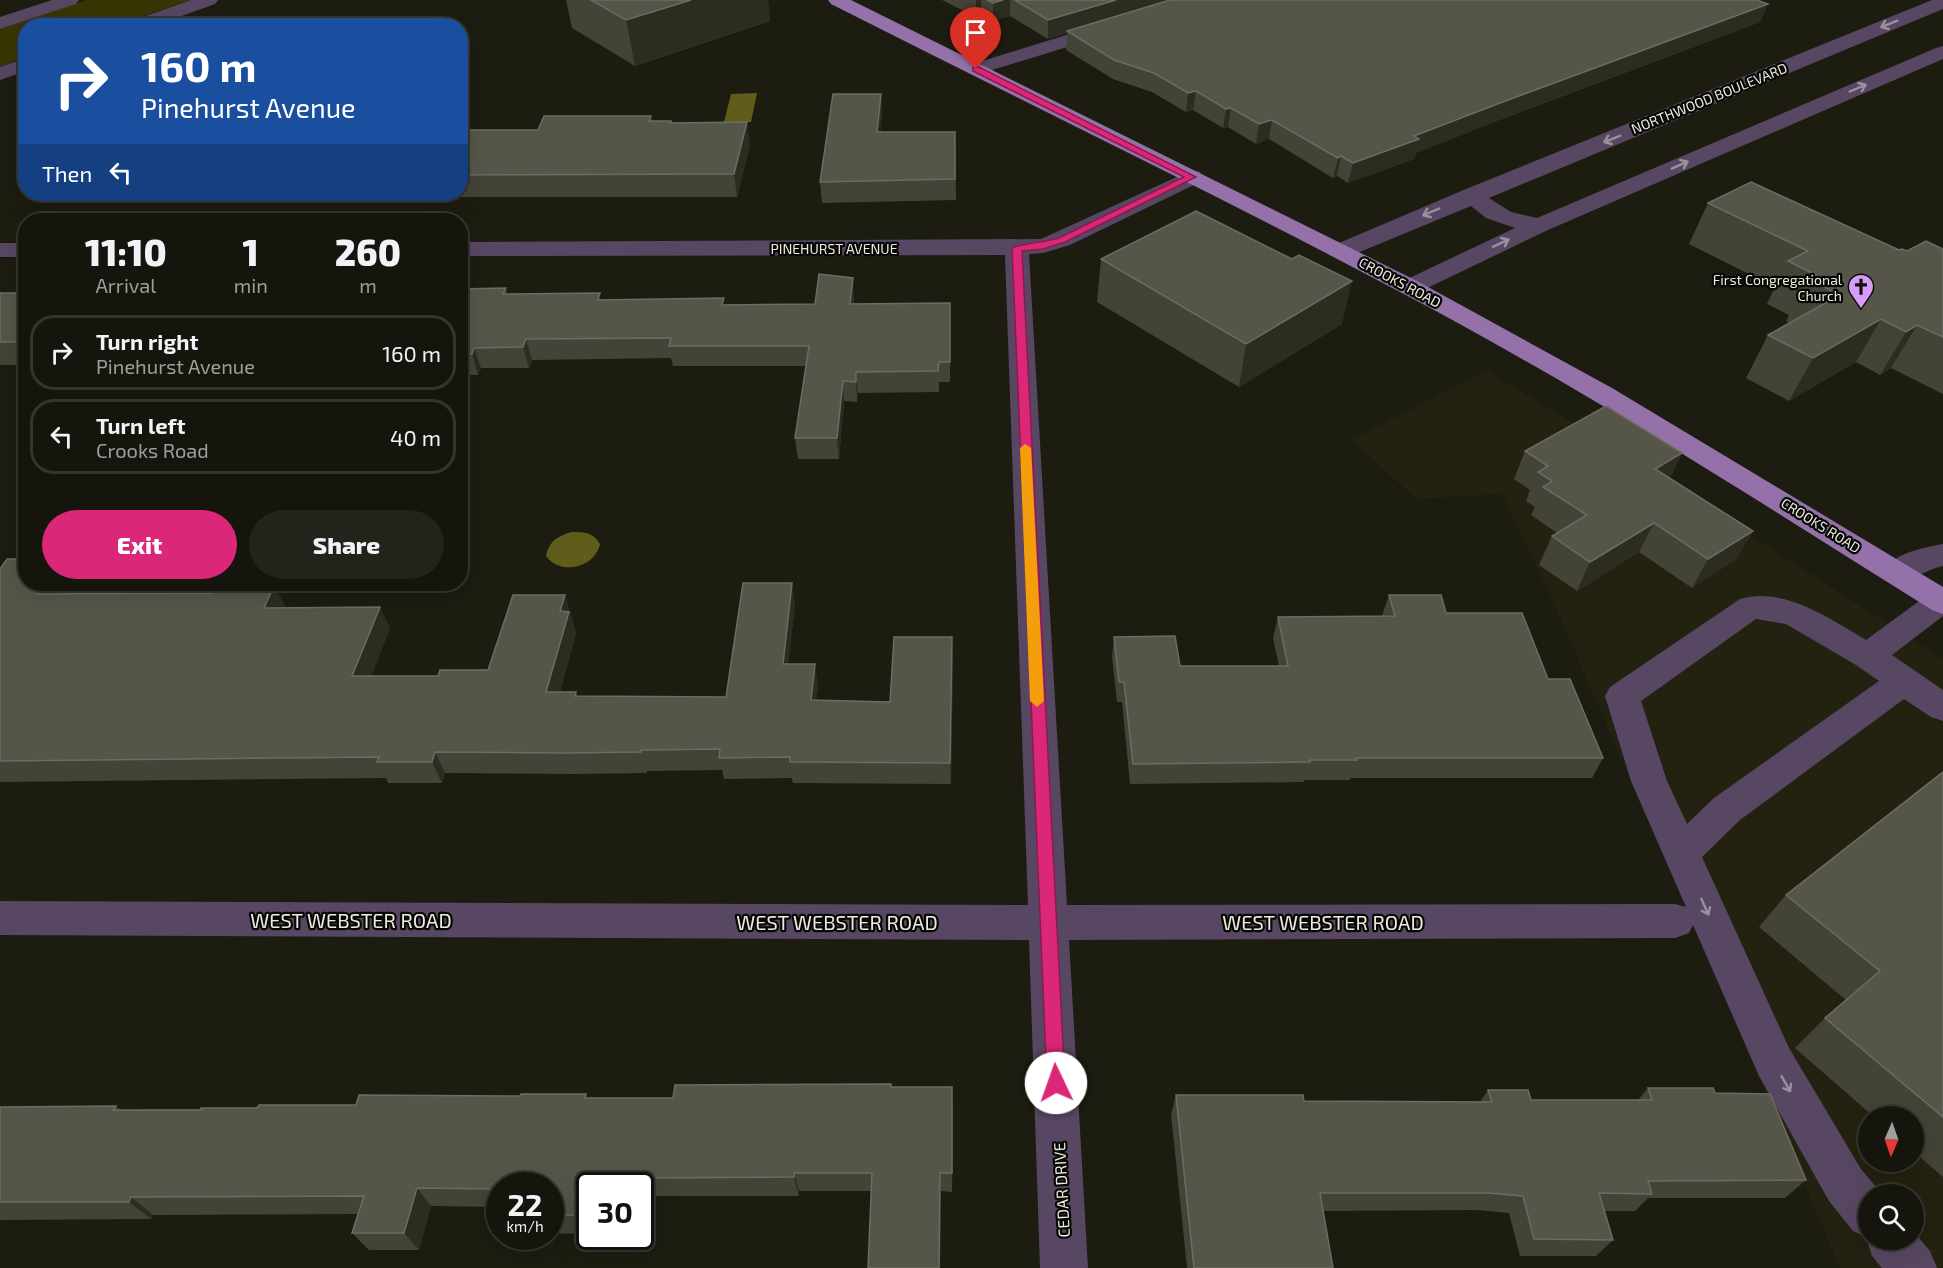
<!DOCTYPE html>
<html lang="en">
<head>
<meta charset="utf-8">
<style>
	:root { --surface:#16150d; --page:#23221b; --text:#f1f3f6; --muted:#9e9f9d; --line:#35342e; --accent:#db2777 }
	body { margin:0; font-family:"Exo 2",sans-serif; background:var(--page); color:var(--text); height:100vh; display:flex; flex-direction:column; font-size:22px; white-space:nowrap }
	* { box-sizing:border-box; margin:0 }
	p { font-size:20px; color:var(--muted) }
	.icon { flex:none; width:33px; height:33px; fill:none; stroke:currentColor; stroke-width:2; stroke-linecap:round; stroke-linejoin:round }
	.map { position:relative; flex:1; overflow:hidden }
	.side { position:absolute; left:18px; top:213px; width:450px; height:378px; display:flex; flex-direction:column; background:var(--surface); border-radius:24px; box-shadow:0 6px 24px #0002,0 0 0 2px var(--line) }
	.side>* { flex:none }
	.banner { position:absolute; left:18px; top:18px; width:450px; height:183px; border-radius:24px; box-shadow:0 6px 24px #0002,0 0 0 2px var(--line); background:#1a4fa0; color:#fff; overflow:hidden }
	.needle { width:39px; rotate:182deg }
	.controls { position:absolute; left:1858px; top:1106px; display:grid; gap:12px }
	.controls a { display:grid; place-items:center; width:66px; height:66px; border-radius:50%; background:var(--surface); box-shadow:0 6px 24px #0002,0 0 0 2px var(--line); font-size:30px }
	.speed { position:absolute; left:486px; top:1172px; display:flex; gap:12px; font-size:30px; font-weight:700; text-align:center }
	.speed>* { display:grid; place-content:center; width:78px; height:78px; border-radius:50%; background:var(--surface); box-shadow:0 6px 24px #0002,0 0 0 2px var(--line); line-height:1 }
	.speed small { font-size:15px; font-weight:400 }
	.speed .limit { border:3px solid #111; border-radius:9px; background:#fff; color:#111 }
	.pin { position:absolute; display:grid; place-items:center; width:51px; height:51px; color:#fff; margin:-62px -26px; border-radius:50% 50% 50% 0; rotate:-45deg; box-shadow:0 0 6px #0007 }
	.pin .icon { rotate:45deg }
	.me { position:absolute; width:66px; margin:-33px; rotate:357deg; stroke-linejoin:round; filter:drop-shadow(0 0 4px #0008) }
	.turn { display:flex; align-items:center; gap:21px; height:126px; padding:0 24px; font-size:27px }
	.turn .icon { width:78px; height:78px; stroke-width:2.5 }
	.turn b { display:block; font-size:42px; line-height:51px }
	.then { display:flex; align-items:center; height:57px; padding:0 24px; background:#0003; gap:12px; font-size:22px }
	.eta { display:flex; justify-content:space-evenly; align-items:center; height:102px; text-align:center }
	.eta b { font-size:36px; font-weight:800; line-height:42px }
	.button { display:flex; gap:12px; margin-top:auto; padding:12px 24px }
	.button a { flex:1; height:69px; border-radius:36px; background:var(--accent); color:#fff; font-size:24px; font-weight:800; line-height:69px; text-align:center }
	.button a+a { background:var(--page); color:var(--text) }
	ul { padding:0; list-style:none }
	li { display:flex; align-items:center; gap:18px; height:75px; margin:0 12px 9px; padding:0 12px; border:3px solid var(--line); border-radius:24px }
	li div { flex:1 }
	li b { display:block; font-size:22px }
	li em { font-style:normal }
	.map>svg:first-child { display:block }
	.built { fill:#232210; fill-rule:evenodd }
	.green { fill:#383604 }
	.water { fill:#605c1a }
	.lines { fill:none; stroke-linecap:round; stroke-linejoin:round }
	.minor { fill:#584762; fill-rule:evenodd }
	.major { fill:#9471a9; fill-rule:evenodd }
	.wall { fill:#434337 }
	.shaded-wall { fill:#2c2c20 }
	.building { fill:#555549; stroke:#6c6c62; stroke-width:1.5 }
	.oneway { stroke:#9a919c }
	.route { fill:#db2777; stroke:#8e194d; stroke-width:1.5 }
	.slow { fill:#f59e0b }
	.labels { text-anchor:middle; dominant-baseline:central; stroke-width:4.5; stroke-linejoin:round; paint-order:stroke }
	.far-street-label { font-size:14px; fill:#ebebe3; stroke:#070703 }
	.far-poi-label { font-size:14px; fill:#ebebe3; stroke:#070703; text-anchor:end }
	.street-label { font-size:16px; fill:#ebebe3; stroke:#070703 }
	.near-street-label { font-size:20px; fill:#ebebe3; stroke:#070703 }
</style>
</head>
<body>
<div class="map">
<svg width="1943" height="1268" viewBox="0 0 1943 1268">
	<rect width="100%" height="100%" fill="#1d1c11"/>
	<!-- built -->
	<path class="built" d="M 1486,370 L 1587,431 L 1943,659 L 1943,1268 L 1840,1268 L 1700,937 L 1657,823 L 1644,812 L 1554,603 L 1502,494 L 1416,499 L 1352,440 ZM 1869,1116 L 1914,1116 L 1914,1161 L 1869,1161 ZM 1869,1194 L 1914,1194 L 1914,1239 L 1869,1239 Z"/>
	<!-- green -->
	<polygon class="green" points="87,0 190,0 116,25 26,26 25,57 0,67 0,29"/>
	<!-- water -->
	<g class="water">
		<polygon points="757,93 751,122 724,122 731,94"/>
		<path d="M 571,532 C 584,532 593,532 600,544 C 595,568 560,576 546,556 C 549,541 557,537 571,532 Z"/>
	</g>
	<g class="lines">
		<!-- minor -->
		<g class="minor">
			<polygon points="52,0 79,0 76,4 0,29 0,17"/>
			<polygon points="191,0 218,0 215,4 154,26 126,26 128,22"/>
			<polygon points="1932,0 1943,0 1943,9 1489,198 1511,212 1537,218 1936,48 1943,46 1943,59 1548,230 1419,292 1410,294 1401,292 1398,287 1401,282 1515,228 1486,218 1471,206 1350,256 1341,258 1332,256 1329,251 1332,246 1466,189"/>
			<polygon points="1109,22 1116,24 1119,28 1116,32 976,75 969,73 966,69 969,65"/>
			<polygon points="26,58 26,71 0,80 0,67"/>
			<path d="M 1192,170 L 1200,172 L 1203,177 L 1200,182 L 1070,245 L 1043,253 L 1029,254 L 1067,905 L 1675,904 L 1686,907 L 1631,781 L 1605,696 L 1610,687 L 1740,599 C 1783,586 1830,619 1866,640 L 1930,593 L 1943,590 L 1943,616 L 1892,655 L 1943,690 L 1943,721 L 1931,717 L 1904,699 L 1740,820 L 1702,857 L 1789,1048 L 1861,1169 L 1882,1194 L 1869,1194 L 1869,1239 L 1914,1239 L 1914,1232 L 1930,1251 L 1937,1268 L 1882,1268 L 1872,1256 L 1866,1237 L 1853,1231 L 1829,1201 L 1759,1076 L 1693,925 L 1689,933 L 1675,938 L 1069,940 L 1088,1268 L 1040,1268 L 1029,940 L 0,935 L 0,901 L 1028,905 L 1005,255 L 460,256 L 460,242 L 1041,239 ZM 1756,619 L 1786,624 L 1856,665 L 1879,681 L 1714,798 L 1687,824 L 1667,781 L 1641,701 Z"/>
			<rect x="0" y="243" width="26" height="14"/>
			<path d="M 1943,544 L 1943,566 C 1922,570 1907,587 1886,581 L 1881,573 C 1893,553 1922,548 1943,544 Z"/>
		</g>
		<!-- major -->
		<path class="major" d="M 828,0 L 851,0 L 1419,282 L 1612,388 L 1943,587 L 1943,614 L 1932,610 C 1757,500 1583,388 1400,292 C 1212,192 1020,100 831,4 Z"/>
	</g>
	<!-- wall -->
	<g class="wall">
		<polygon points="566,0 768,0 770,21 635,66 572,28"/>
		<polygon points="942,0 1757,0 1768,4 1760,22 1494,122 1416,153 1414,159 1348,183 1337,176 1333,178 1269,139 1256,144 1228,127 1223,128 1193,110 1186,112 1152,92 1113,79 1066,50 1067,33 1048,39 1010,16 993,21 981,15 976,17"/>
		<polygon points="881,94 882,115 880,132 955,132 956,200 822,203 820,182"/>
		<polygon points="651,116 652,121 671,121 671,123 750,145 737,197 459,197 449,194 460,194 460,130 538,130"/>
		<polygon points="1708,203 1899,250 1907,251 1943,249 1943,394 1891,368 1880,375 1856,362 1789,401 1746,378 1768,335 1789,323 1786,321 1789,315 1767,304 1775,287 1689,244"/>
		<polygon points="1101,259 1342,324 1239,387 1097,302"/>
		<polygon points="506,288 507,294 602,300 725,305 815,304 854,298 854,304 950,303 950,382 939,382 939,392 858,393 857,402 844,401 839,459 798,459 795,438 806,366 673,366 671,358 532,360 529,368 481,368 478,375 460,375 460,289"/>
		<rect x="0" y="293" width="26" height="72"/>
		<polygon points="1525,451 1682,453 1670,478 1753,531 1736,559 1692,588 1639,552 1577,591 1539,565 1552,536 1557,533 1531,515 1535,507 1526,501 1530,490 1514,479"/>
		<polygon points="0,569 26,584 74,584 67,594 212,593 274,586 286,608 390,628 371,676 438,676 488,670 572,617 572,619 576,633 560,692 576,692 577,696 726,697 795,604 788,664 818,686 816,700 890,702 953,658 951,784 793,783 792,778 724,779 722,770 647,771 647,773 573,774 445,773 442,783 388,783 386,778 0,782"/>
		<polygon points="1389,595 1446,613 1548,679 1603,758 1592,778 1350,778 1350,780 1304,780 1304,782 1130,784 1122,702 1117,702 1112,657 1114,637 1180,666 1279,666 1273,638 1278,617 1382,616"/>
		<polygon points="1943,772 1943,1177 1914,1152 1914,1116 1873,1116 1795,1048 1825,1018 1846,1000 1759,927 1786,895"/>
		<polygon points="891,1087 953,1107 952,1192 941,1191 940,1268 868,1268 871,1191 799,1191 799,1196 640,1196 640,1185 590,1185 590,1222 588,1233 550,1234 550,1185 500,1185 500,1207 431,1206 419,1250 369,1250 352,1233 358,1214 153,1215 151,1219 0,1220 0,1107 116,1106 120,1110 257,1108 589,1098 673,1098"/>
		<polygon points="1648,1088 1715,1093 1806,1180 1785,1198 1648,1198 1635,1211 1604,1211 1613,1240 1596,1256 1520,1256 1509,1213 1476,1210 1323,1211 1333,1268 1187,1268 1171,1114 1176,1095 1304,1101 1480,1102 1488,1090 1531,1100 1638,1100"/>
	</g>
	<!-- shaded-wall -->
	<g class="shaded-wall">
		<polygon points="691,0 768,0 770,21 635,66 626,20"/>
		<polygon points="976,0 981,0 981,15 976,17"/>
		<polygon points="1003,0 1010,0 1010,16 993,21 993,3"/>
		<polygon points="1116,0 1173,0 1067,31 1067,33 1048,39 1048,20"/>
		<polygon points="1768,4 1760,22 1494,122 1416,153 1414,159 1348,183 1353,163 1414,136 1500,103"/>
		<polygon points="1196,91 1193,110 1186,112 1188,93"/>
		<polygon points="881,94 882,115 879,153 877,132"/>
		<polygon points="1231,108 1228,127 1223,128 1226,109"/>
		<polygon points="1272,120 1269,139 1256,144 1259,124"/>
		<polygon points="747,122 750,145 737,197 734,174"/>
		<polygon points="1341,156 1337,176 1333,178 1338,158"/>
		<polygon points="853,278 854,298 852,324 850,304"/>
		<polygon points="1352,281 1342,324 1239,387 1246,344"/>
		<polygon points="1881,319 1856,362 1789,401 1813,358"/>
		<polygon points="1917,325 1891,368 1880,375 1906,332"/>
		<polygon points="526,339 532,360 529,368 523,347"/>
		<polygon points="474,348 481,368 478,375 472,354"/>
		<polygon points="856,372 858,393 857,402 856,382"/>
		<polygon points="843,381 844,401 839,459 837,438"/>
		<polygon points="1682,453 1668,482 1655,469"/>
		<polygon points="1654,523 1639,552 1577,591 1590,562"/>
		<polygon points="1753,531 1736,559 1692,588 1708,559"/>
		<polygon points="792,583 795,604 786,686 783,664"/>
		<polygon points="44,584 74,584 53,616 37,594"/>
		<polygon points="274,586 286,608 264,608"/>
		<polygon points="565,595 572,617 572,619 576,633 554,713 546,692 560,611"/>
		<polygon points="380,607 390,628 363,697 352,676"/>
		<polygon points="952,637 953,658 951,784 950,763"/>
		<polygon points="815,664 818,686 814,721 811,700"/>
		<polygon points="435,752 445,773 442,783 432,762"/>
		<polygon points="952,1087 953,1107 952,1192"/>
		<polygon points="794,1173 799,1191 799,1196 794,1177"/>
		<polygon points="940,1173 941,1191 940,1268 939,1268"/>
		<polygon points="627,1178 631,1185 626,1185"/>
		<polygon points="582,1186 590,1199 590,1222 588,1233 577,1215"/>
		<polygon points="417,1188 431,1206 419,1250 404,1233"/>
		<polygon points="131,1197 153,1215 151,1219 129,1202"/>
	</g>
	<!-- building -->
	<g class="building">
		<polygon points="591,0 691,0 626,20"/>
		<polygon points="987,0 1003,0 993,3"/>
		<polygon points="1015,0 1116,0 1048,20"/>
		<polygon points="1170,0 1757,0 1768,4 1500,103 1414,136 1419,139 1353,163 1341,156 1338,158 1272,120 1259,124 1231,108 1226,109 1196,91 1188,93 1154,73 1114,60 1067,31"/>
		<polygon points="833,94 881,94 877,132 955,132 955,179 820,182"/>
		<polygon points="544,116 651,116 649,121 671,121 670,123 747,122 734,174 460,175 460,130 538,130"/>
		<polygon points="1751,182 1899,250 1902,249 1907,251 1926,241 1943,249 1943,337 1917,325 1906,332 1881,319 1813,358 1768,335 1840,295 1808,279 1816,275 1788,261 1808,251 1708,203"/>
		<polygon points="1196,211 1292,259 1299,255 1352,281 1246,344 1101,259"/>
		<polygon points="819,274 853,278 850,304 950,303 950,362 939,362 938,371 856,372 856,382 843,381 837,438 795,438 809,346 669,346 671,338 526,339 523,347 474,348 472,354 460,354 460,289 506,288 503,294 600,293 598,300 724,298 722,305 815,304"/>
		<rect x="0" y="293" width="26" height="49"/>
		<polygon points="1606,406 1682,453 1655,469 1753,531 1708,559 1654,523 1590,562 1552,536 1587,515 1543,487 1552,481 1538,472 1548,466 1525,451"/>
		<polygon points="7,559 26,559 26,584 44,584 37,594 212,593 215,586 274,586 264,608 380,607 352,676 438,676 440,670 488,670 513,595 565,595 560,611 569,612 546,692 576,692 575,696 726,697 743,583 792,583 783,664 815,664 811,700 890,702 894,637 952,637 950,763 790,762 790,757 719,758 720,749 641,750 641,752 565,753 435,752 432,762 377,762 379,757 0,761 0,569"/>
		<polygon points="1389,595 1441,595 1446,613 1522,613 1548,679 1570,679 1603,758 1356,758 1357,760 1310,760 1310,762 1133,764 1124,682 1119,682 1114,637 1175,636 1180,666 1288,666 1278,617 1395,616"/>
		<polygon points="1943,772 1943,1117 1825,1018 1880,971 1786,895"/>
		<polygon points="891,1084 891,1087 952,1087 952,1173 940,1173 939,1268 868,1268 872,1173 794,1173 794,1177 627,1178 626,1185 582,1186 577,1215 550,1216 550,1185 500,1185 500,1189 417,1188 404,1233 352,1233 364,1196 131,1197 129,1202 0,1202 0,1107 116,1106 113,1110 201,1110 201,1108 257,1108 259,1105 356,1105 359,1095 520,1096 521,1094 586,1094 585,1098 673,1098 675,1085"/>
		<polygon points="1648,1088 1713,1088 1715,1093 1770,1094 1806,1180 1648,1181 1652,1194 1599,1193 1613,1240 1534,1239 1523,1196 1489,1193 1320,1193 1333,1268 1194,1268 1176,1095 1303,1095 1304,1101 1492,1102 1488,1090 1528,1090 1531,1100 1652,1100"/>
	</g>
	<!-- one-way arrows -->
	<defs><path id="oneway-shaft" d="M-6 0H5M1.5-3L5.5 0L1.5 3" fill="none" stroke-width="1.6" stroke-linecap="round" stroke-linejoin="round" transform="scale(1.5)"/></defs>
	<g class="oneway">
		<use href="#oneway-shaft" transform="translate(1889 24) rotate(158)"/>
		<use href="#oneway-shaft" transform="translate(1858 88) rotate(-23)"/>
		<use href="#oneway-shaft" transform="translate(1612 139) rotate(158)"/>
		<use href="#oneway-shaft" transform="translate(1680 165) rotate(-24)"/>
		<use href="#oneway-shaft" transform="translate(1431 212) rotate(157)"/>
		<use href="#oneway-shaft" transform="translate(1501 243) rotate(-25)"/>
		<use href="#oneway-shaft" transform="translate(1705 907) rotate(66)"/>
		<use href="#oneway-shaft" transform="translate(1786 1084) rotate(60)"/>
	</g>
	<!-- route -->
	<path class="route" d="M 973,67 L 979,67 L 1196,177 L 1065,242 L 1043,249 L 1022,251 L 1065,1083 L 1062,1089 L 1056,1091 L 1049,1089 L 1047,1083 L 1012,248 C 1019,244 1046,242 1059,238 L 1184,177 L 973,71 Z"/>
	<!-- slow -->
	<polygon class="slow" points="1025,444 1031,448 1044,701 1037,707 1030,701 1020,448"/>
	<!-- icons -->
	<defs>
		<symbol id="church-pin" viewBox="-11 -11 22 30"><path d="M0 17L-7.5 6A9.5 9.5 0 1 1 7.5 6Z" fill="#d79bf9" stroke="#070703"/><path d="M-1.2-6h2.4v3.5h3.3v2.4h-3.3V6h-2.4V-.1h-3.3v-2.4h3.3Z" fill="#111"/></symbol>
	</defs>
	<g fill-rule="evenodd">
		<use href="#church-pin" x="1846" y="272" width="30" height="40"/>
	</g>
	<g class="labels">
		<!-- far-street labels -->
		<g class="far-street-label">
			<text transform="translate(1709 98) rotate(-22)">NORTHWOOD BOULEVARD</text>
			<text x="834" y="248">PINEHURST AVENUE</text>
			<text transform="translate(1400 282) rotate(28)">CROOKS ROAD</text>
			<text transform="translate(1821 525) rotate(32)">CROOKS ROAD</text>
		</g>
		<!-- far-poi labels -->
		<g class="far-poi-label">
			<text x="1842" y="279">First Congregational<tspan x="1842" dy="16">Church</tspan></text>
		</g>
		<!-- street labels -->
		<g class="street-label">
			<text transform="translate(1061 1190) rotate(-93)">CEDAR DRIVE</text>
		</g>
		<!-- near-street labels -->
		<g class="near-street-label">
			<text x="351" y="920">WEST WEBSTER ROAD</text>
			<text x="837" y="922">WEST WEBSTER ROAD</text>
			<text x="1323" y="922">WEST WEBSTER ROAD</text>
		</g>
	</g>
</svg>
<div class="controls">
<a><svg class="needle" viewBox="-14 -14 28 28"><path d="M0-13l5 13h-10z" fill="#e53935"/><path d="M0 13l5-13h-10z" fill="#9e9f9d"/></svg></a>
<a><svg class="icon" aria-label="search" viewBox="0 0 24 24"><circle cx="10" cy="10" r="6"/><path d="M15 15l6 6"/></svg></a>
</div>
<div class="speed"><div>22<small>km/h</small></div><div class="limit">30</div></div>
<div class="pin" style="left:976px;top:69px;background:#d93025"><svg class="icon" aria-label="arrive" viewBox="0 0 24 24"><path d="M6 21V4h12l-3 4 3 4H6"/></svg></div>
<svg class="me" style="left:1056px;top:1083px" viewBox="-20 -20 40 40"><circle r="19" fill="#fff"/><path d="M0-13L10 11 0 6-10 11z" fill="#db2777"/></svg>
<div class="banner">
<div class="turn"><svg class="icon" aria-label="right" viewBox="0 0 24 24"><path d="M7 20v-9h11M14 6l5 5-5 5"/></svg><div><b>160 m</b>Pinehurst Avenue</div></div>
<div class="then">Then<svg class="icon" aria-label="left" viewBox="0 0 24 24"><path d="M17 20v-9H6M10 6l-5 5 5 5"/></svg></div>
</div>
<section class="side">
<div class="eta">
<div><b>11:10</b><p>Arrival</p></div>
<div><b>1</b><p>min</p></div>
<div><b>260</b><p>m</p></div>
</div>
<ul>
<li><svg class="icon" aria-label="right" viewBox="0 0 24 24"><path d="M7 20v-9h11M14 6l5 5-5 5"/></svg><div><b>Turn right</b><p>Pinehurst Avenue</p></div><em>160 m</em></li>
<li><svg class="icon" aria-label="left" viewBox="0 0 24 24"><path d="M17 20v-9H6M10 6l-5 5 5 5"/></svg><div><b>Turn left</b><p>Crooks Road</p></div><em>40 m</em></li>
</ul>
<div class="button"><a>Exit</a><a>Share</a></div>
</section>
</div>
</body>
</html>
